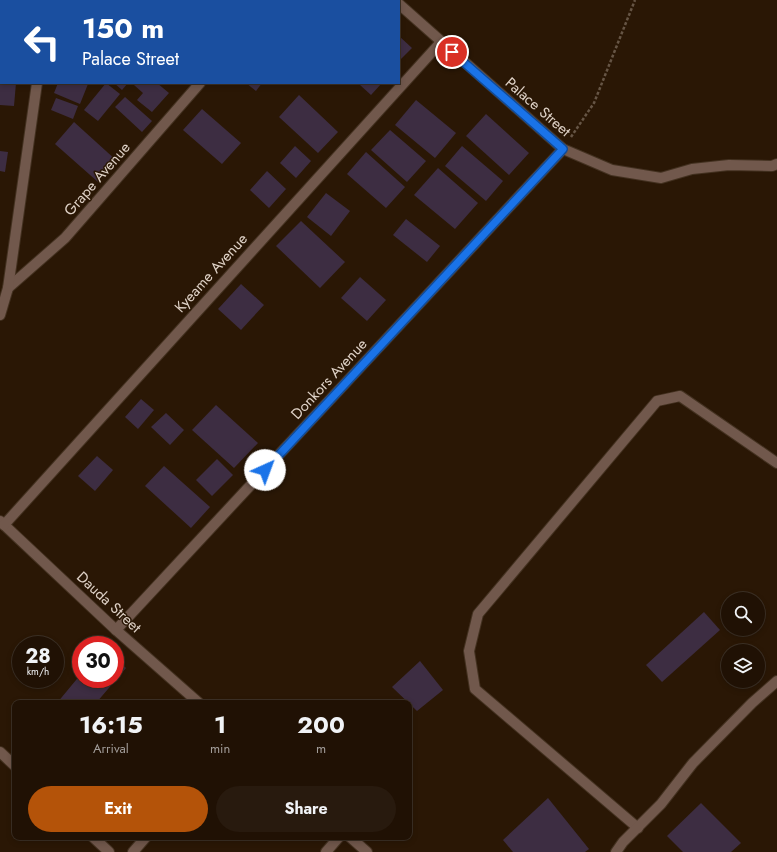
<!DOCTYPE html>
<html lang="en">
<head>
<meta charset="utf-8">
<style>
	:root { --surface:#201104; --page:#281a0e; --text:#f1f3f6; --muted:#a29d9a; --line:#3d3126; --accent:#b45309 }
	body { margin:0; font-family:Jost,sans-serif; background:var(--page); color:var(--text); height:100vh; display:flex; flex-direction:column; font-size:15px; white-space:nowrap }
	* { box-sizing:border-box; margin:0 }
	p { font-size:13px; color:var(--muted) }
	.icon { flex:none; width:22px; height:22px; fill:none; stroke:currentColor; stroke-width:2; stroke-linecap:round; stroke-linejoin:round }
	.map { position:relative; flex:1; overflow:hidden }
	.details { position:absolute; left:12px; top:700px; width:400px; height:140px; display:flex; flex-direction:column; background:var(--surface); border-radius:8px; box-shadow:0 2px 6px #0003,0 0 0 1px var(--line) }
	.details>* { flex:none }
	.guide { position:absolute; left:0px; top:0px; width:400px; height:84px; box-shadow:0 2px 6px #0003,0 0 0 1px var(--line); background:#1a4fa0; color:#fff; overflow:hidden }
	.controls { position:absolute; left:721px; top:592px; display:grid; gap:8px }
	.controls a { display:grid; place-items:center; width:44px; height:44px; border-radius:50%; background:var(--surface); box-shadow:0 2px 6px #0003,0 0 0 1px var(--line); font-size:20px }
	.speed { position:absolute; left:12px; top:636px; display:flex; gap:8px; font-size:20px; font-weight:700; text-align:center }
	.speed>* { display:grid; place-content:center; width:52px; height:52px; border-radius:50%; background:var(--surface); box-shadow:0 2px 6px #0003,0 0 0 1px var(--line); line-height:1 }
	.speed small { font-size:10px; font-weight:400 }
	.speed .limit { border:6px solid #d22; background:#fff; color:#111 }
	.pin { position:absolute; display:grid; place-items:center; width:34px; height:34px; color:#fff; margin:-17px; border:2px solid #fff; border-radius:50%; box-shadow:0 1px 4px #0007 }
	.me { position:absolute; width:44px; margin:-22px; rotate:43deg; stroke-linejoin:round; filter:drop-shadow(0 0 3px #0008) }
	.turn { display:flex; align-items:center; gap:14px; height:84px; padding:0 16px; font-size:18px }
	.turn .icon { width:52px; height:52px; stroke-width:2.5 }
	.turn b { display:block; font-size:28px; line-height:34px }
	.eta { display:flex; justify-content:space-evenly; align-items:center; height:68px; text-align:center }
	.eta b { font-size:24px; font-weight:700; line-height:28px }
	.action { display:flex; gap:8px; margin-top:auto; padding:8px 16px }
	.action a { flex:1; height:46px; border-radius:24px; background:var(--accent); color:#fff; font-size:16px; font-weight:700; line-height:46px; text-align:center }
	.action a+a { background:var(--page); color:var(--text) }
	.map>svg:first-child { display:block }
	.building { fill:#3d2d42 }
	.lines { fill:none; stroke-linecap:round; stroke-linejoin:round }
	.minor-casing { stroke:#433120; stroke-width:12 }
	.path { stroke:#665545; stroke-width:2.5; stroke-dasharray:3 2; stroke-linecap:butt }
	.minor { stroke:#71584c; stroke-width:10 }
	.route-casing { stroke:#114b97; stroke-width:10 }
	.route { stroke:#1a73e8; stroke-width:7 }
	.labels { text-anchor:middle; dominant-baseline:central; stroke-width:3; stroke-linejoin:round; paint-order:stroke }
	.street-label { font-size:15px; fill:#dfd2c7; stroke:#2a1705 }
</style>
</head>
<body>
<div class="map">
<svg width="777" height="852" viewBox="0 0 777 852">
	<rect width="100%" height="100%" fill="#2a1705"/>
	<!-- building -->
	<g class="building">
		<polygon points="399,36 412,48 399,61"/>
		<polygon points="0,83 16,83 14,106 0,105"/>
		<polygon points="58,83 85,83 88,84 80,104 54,93"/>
		<polygon points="106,83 120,94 98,121 84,110"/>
		<polygon points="114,83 128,83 122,90"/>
		<polygon points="136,83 157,83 169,93 152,112 137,100 143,93 134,85"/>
		<polygon points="246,83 262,83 256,91"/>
		<polygon points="362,83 382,83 371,95 360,85"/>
		<polygon points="299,95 338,132 318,153 279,117"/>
		<polygon points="125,97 152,121 142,132 115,107"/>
		<polygon points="56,98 78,106 73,119 51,110"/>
		<polygon points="416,100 456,133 435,158 395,125"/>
		<polygon points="202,109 241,143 222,164 183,130"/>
		<polygon points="486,114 529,153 509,175 466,136"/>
		<polygon points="74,122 117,161 98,182 55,144"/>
		<polygon points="390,130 426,161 407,182 371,150"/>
		<polygon points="295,146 311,161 296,178 280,163"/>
		<polygon points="462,146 503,181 486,201 445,166"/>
		<polygon points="0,151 8,152 5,172 0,171"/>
		<polygon points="366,152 405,187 386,208 347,174"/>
		<polygon points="438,168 478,203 455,229 414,195"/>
		<polygon points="267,171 286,189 269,208 250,190"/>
		<polygon points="326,193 350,211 331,236 307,217"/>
		<polygon points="406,219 440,246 427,262 393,235"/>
		<polygon points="301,221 345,262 320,288 276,246"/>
		<polygon points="360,277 386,300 367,321 341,298"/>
		<polygon points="241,284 264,305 241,330 218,309"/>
		<polygon points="141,399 154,410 138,429 125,417"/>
		<polygon points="216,405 258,443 234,468 192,430"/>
		<polygon points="166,413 184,430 170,445 151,427"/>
		<polygon points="97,456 113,470 95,491 78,476"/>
		<polygon points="217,459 233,475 212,496 196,480"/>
		<polygon points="164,466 210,507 191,528 145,486"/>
		<polygon points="704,612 720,630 662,682 646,665"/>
		<polygon points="115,658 126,668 96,703 57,703 81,674 81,679 115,679"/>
		<polygon points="420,661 443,690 417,711 392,687"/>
		<polygon points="548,798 589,849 585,852 513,852 503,840"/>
		<polygon points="701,803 741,843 731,852 683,852 667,836"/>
	</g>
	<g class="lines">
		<defs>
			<g id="minor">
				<polyline points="45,0 45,1"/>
				<polyline points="65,1 66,0"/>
				<polyline points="271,1 272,0"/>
				<polyline points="399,4 563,149 612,170 661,178 692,169 729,165 772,166 777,164"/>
				<polyline points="8,288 65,238 200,83"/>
				<polyline points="0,315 8,288 37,83"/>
				<polyline points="0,521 116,630 199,703"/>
				<polyline points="4,525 441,42"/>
				<polyline points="116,630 563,149"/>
				<polyline points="0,752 15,766"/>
				<polyline points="638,828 475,689 469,651 478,614 657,401 680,396 777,463"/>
				<polyline points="93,837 109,852"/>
				<polyline points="350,837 367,852"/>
				<polyline points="133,852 146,837"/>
				<polyline points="326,852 339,837"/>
				<polyline points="616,852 623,842 661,804 693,763 752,703 777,681"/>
			</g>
		</defs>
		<!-- minor casing -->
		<use href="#minor" class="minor-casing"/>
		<!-- path -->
		<polyline class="path" points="571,137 594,103 635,0"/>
		<!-- minor -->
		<use href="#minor" class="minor"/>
	</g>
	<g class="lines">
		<defs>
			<polyline id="route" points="265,470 563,149 452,52"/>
		</defs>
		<!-- route casing -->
		<use href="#route" class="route-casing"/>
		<!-- route -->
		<use href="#route" class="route"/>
	</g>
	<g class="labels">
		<!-- street labels -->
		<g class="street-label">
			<text transform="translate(538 107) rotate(41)">Palace Street</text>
			<text transform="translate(97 179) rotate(-49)">Grape Avenue</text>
			<text transform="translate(211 273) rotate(-48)">Kyeame Avenue</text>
			<text transform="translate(329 379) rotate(-47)">Donkors Avenue</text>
			<text transform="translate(109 602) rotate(43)">Dauda Street</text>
		</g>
	</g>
</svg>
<div class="controls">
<a><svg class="icon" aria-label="search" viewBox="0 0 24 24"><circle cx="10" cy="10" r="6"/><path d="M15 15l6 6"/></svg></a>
<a><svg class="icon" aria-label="layers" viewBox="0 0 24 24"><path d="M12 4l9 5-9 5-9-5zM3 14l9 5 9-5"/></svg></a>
</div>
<div class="speed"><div>28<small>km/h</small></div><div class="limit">30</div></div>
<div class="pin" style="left:452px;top:52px;background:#d93025"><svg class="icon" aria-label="arrive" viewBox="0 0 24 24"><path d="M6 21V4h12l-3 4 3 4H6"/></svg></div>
<svg class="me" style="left:265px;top:470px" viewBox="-20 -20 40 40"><circle r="19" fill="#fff"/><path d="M0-13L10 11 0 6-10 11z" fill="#1a73e8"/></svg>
<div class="guide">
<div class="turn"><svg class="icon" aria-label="left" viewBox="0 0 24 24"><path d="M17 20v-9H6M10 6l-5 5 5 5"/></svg><div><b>150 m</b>Palace Street</div></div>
</div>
<section class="details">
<div class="eta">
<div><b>16:15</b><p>Arrival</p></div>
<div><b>1</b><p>min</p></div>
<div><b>200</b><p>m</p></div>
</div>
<div class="action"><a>Exit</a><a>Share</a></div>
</section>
</div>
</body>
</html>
